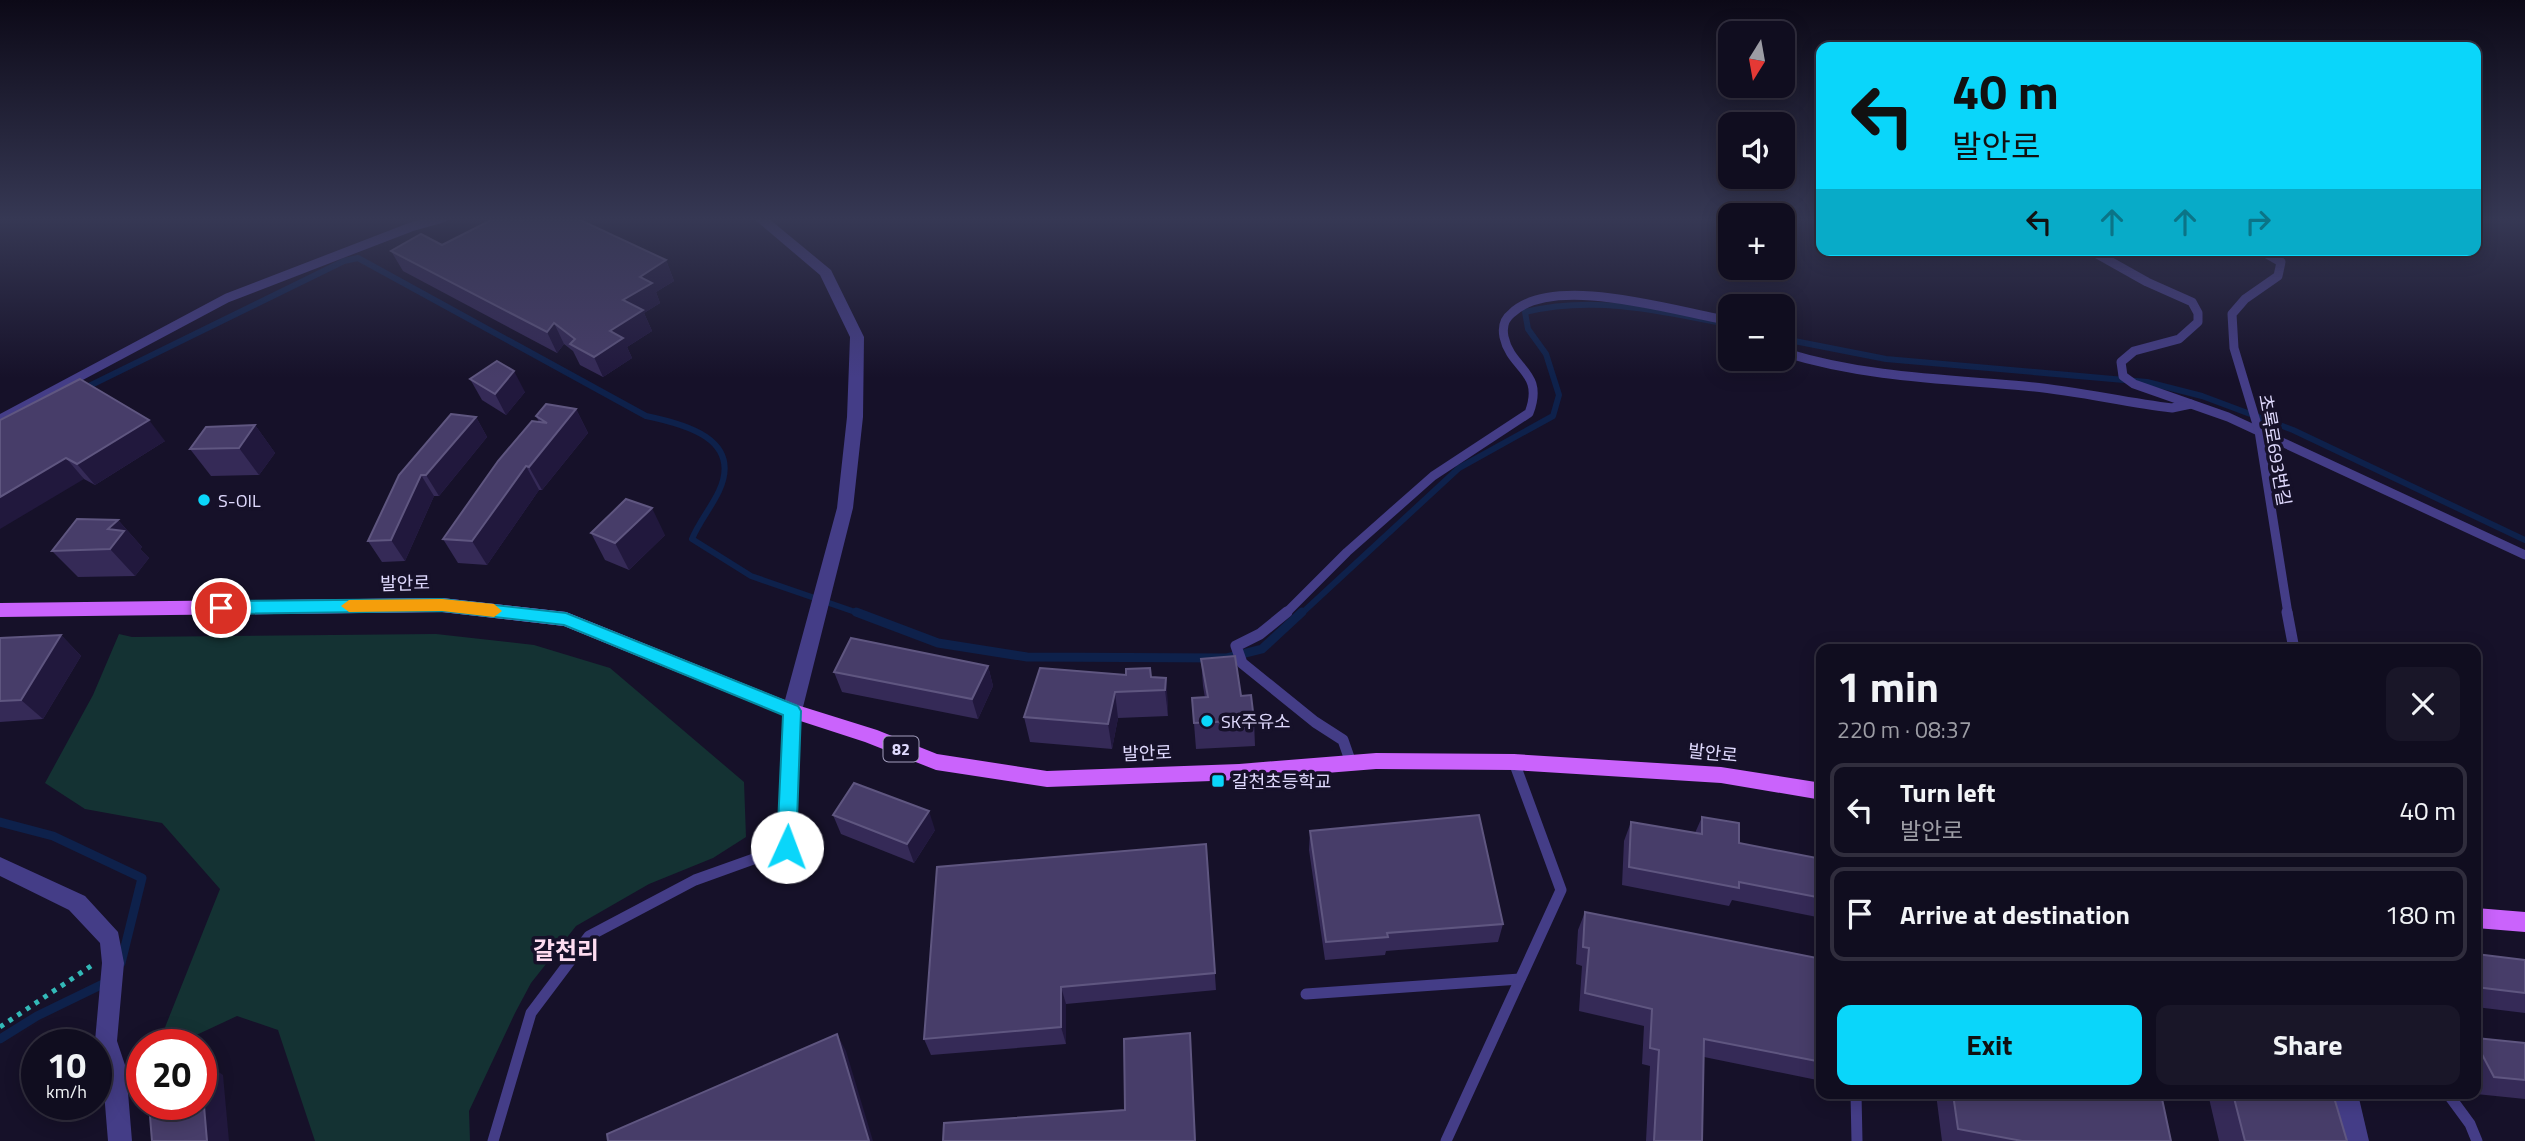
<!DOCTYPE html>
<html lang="en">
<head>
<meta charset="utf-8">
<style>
	:root { --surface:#100d1f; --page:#191628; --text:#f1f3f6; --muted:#9c9ca4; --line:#302d3d; --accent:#0ad6fa }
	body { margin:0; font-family:"Titillium Web","Noto Sans KR",sans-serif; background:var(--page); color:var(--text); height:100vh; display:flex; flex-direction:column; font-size:26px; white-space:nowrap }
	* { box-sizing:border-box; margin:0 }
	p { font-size:23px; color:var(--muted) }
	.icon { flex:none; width:38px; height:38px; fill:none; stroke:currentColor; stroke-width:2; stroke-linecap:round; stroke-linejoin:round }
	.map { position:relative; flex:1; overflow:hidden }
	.side { position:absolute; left:1816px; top:644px; width:665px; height:455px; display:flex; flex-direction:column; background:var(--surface); border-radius:14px; box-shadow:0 4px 18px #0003,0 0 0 2px var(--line) }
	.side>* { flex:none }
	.hud { position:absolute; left:1816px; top:42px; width:665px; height:214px; border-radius:14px; box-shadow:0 4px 18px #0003,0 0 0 2px var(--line); background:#0ad6fa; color:#111; overflow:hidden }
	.needle { width:46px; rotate:191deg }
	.fabs { position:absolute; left:1718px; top:21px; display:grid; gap:14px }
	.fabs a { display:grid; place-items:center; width:77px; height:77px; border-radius:14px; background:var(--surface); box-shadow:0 4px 18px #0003,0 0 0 2px var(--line); font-size:35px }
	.speed { position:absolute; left:21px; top:1029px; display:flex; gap:14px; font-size:35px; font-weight:700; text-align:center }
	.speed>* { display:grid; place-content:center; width:91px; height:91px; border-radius:50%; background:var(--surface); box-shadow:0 4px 18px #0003,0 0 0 2px var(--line); line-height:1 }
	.speed small { font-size:18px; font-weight:400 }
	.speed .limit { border:10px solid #d22; background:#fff; color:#111 }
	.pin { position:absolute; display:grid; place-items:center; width:60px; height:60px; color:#fff; margin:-30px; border:4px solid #fff; border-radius:50%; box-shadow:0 2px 7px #0007 }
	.me { position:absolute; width:77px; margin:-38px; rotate:2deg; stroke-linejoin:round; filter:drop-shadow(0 0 5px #0008) }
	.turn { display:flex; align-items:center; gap:24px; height:147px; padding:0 21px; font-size:32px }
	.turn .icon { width:91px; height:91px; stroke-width:2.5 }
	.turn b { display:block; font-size:49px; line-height:60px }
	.lanes { display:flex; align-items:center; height:66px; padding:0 21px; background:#0003; justify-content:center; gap:35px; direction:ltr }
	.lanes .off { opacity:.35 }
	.round { display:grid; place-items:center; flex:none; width:74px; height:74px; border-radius:14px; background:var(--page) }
	.head { display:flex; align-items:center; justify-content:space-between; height:119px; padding:0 21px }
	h1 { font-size:42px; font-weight:700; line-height:52px }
	.button { display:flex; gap:14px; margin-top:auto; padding:14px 21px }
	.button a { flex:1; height:80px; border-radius:14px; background:var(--accent); color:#111; font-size:28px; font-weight:700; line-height:80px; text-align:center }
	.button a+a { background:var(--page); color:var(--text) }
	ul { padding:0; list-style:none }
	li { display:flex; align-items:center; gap:21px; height:94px; margin:0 14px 10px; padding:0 7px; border:4px solid var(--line); border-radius:14px }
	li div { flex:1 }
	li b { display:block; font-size:26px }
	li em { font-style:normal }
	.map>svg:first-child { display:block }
	.green { fill:#143233 }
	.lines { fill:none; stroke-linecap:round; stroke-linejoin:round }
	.stream-far1 { stroke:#0e214b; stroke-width:6 }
	.stream { stroke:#0e214b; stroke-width:9 }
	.path { stroke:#33b9b8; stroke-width:5; stroke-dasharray:4.5 6; stroke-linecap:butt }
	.service-far1 { stroke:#443d87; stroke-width:9 }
	.service { stroke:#443d87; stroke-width:11 }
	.minor { fill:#443d87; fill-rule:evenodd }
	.primary { fill:#ca63fc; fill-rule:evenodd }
	.wall { fill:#352a57 }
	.shaded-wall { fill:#21183d }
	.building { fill:#473d69; stroke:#5f5680; stroke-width:2 }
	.route { fill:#0ad6fa; stroke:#068ba2; stroke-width:2 }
	.slow { fill:#f59e0b }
	.poi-dot { fill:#0ad6fa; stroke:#161129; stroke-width:2.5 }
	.labels { text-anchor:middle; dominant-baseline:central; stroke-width:7; stroke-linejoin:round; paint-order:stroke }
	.shield { fill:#161129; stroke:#a39ebe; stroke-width:2 }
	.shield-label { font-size:16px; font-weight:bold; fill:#e0dafe }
	.street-label { font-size:18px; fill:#e0dafe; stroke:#161129 }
	.poi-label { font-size:18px; fill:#e0dafe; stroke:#161129; text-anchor:start }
	.near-quarter-label { font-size:24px; font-weight:bold; fill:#fedcf0; stroke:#161129 }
</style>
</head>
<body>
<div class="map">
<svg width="2525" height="1141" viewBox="0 0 2525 1141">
	<rect width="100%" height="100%" fill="#161129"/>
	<!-- green -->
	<polygon class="green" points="119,634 132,637 436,634 534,645 610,668 744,782 746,837 713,858 649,884 576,926 531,983 515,1013 469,1111 470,1141 315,1141 278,1030 237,1016 175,1045 158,1045 220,889 162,823 85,809 45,783 93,695"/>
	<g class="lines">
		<!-- stream-far1 -->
		<g class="stream-far1">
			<polyline points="1784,339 1886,359 2147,382 2202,396 2293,430 2525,540"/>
			<path d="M 85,388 L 344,261 L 358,258 L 646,416 C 685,424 743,439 719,491 C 711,508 699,522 692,539 L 751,576 L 861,614"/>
			<path d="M 1301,614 L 1459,468 L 1553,416 L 1559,395 L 1546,354 L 1528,329 L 1525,312 C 1595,295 1662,311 1731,325"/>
		</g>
		<!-- stream -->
		<g class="stream">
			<polyline points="856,612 938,643 1027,657 1226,658 1262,649 1302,612"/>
			<polyline points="0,822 53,836 142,878 121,963"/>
			<polyline points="0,1039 37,1016 107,982"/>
		</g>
		<!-- path -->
		<polyline class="path" points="0,1027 91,966"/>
		<!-- service-far1 -->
		<g class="service-far1">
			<polyline points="2090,250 2147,282 2192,302 2198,313 2198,322 2179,339 2134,351 2121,362 2123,376 2134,384 2228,417 2525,555"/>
			<polyline points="2260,250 2281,262 2278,276 2245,299 2232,314 2234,348 2259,431 2288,614"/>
			<path d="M 1783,334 L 1788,335 L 1786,353 C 1864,377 1943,379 2024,386 C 2074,390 2122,402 2172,408 L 2191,404"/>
			<polyline points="0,419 227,298 411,227 443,218"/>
			<path d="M 1285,614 L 1347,552 L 1433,476 L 1529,413 C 1545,371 1511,370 1504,337 C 1502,327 1504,319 1512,313 C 1554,273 1677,312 1731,321"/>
		</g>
		<!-- service -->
		<g class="service">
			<polyline points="1287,612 1260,634 1236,646 1242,663 1315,722 1343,740 1351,763"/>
			<polyline points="2287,612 2294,649"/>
			<polyline points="1306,994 1520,979"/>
			<polyline points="1856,1094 1857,1141"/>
			<polyline points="2448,1094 2470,1124 2477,1141"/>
			<polyline points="493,1141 531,1013 589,936 695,880 787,847 792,711"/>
			<polyline points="1446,1141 1561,890 1514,762"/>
		</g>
		<!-- minor -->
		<g class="minor">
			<polygon points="753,218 768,218 831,270 864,337 863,417 853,508 802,711 799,716 792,719 785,716 782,711 837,508 847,417 850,337 820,275"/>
			<polygon points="0,857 85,896 118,932 124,963 117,1041 126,1068 132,1141 108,1141 102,1068 95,1041 102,963 100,943 69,910 0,876"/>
			<polygon points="2334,1094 2358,1094 2369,1141 2345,1141"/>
		</g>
		<!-- primary -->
		<g class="primary">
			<polygon points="442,598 566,612 797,705 877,730 937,754 1047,771 1239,764 1376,753 1514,754 1721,767 1822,783 1822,800 1721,783 1514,770 1376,769 1239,780 1047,787 936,770 865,742 785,716 564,626 442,612 0,617 0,603"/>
			<polygon points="2476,908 2525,912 2525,932 2476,928"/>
		</g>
	</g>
	<!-- wall -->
	<g class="wall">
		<polygon points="521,221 666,260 674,281 656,292 660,303 644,313 652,331 627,347 632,358 603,377 580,365 573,351 564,344 557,353 403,271 391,251 442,245"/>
		<polygon points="470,379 525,392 506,415 482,400"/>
		<polygon points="576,409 588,433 542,490 539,490 487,565 458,563 443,539 539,422 536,416"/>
		<polygon points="476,417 487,437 439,496 434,496 405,561 382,562 368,541 399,475"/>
		<polygon points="0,420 165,441 95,485 84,479"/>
		<polygon points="255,425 275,453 259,475 211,476 190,449"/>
		<polygon points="118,520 142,547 140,549 149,558 135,576 78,577 52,551"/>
		<polygon points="591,533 665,535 629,570 605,560"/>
		<polygon points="61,635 81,656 43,719 0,722 0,638"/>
		<polygon points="1201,659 1241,696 1254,720 1255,746 1196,749 1192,698 1205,698 1203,686"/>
		<polygon points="988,666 993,686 978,719 842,692 834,672"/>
		<polygon points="1151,677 1166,678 1168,716 1118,718 1112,749 1030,742 1024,717"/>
		<polygon points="833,815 935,830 914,863 841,834"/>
		<polygon points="1702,817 1739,843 1822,859 1822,918 1732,900 1729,906 1622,885 1624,841 1631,822 1695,833"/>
		<polygon points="1310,831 1503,924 1498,942 1386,951 1385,955 1325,960 1309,850"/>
		<polygon points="1206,844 1216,990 1066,1004 1066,1044 931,1055 924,1039"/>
		<polygon points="1585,912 1822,959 1822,1081 1704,1057 1702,1141 1646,1141 1650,1066 1642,1064 1644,1026 1579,1011 1582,966 1576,964 1578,930"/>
		<polygon points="2476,954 2525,960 2525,1013 2476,1007"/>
		<polygon points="2476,1038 2525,1043 2525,1099 2476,1094"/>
		<polygon points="1936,1094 2169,1094 2162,1098 2171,1141 1942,1141"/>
		<polygon points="2208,1094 2333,1094 2347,1141 2219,1141"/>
	</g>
	<!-- shaded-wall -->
	<g class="shaded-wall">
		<polygon points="666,260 674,281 656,292 660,303 644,313 652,331 627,347 632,358 603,377 594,357 623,300 640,277"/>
		<polygon points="554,323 564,344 557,353 547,332"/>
		<polygon points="514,371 525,392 506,415 495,394"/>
		<polygon points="576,409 588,433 542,490 529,467"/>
		<polygon points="476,417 487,437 439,496 426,475"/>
		<polygon points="149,420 165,441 95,485 77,464"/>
		<polygon points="255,425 275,453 259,475 239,448"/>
		<polygon points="66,458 84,479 0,529 0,497"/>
		<polygon points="526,466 539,490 487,565 472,541"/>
		<polygon points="421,475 434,496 405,561 391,540"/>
		<polygon points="652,508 665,535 629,570 615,543"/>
		<polygon points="118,520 142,547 140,549 149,558 135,576 110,549 108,529"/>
		<polygon points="61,635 81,656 43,719 21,700"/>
		<polygon points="988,666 993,686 978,719 972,699"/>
		<polygon points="1166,678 1168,704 1168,716 1165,690"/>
		<polygon points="1115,692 1118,718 1112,749 1108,724"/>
		<polygon points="929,811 935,830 914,863 907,844"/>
		<polygon points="1061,987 1066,1004 1066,1044 1061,1027"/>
		<polygon points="1190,1033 1191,1050 1196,1141 1195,1141"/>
		<polygon points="837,1034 846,1051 873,1141 869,1141"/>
		<polygon points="201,1060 223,1075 229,1141 207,1141"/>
	</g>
	<!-- building -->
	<g class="building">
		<polygon points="495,218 516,218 521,221 526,218 576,218 666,260 640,277 652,283 623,300 643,310 610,331 623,338 594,357 570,344 575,339 554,323 547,332 391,251 421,234 442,245"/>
		<polygon points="497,361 514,371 495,394 470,379"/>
		<polygon points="80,379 149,420 77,464 66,458 0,497 0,420"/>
		<polygon points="546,404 576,409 529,467 526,466 472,541 443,539 498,461 532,421 547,423 536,416"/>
		<polygon points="451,414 476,417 426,475 421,475 391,540 368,541 399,475"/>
		<polygon points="255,425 239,448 190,449 206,427"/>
		<polygon points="626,499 652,508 615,543 591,533"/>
		<polygon points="77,519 118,520 108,529 124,531 110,549 52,551"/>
		<polygon points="61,635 21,700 0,701 0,638"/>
		<polygon points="851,638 988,666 972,699 834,672"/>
		<polygon points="1235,656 1241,696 1251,695 1254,720 1194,723 1192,698 1208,697 1201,659"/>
		<polygon points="1040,668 1126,675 1126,669 1150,668 1151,677 1166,678 1165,690 1115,692 1108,724 1024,717"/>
		<polygon points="854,783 929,811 907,844 833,815"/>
		<polygon points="1479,815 1503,924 1387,933 1388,937 1326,942 1310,831"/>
		<polygon points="1702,817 1739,823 1739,843 1822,859 1822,898 1739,882 1739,888 1629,867 1631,822 1702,834"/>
		<polygon points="1206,844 1215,973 1061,987 1061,1027 924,1039 937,867"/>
		<polygon points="1585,912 1822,959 1822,1062 1704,1039 1702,1141 1654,1141 1659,1050 1650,1048 1652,1009 1585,993 1589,948 1583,947"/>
		<polygon points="2476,954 2525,960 2525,993 2476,987"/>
		<polygon points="1190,1033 1195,1141 943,1141 944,1123 1125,1110 1124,1039"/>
		<polygon points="837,1034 869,1141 608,1141 607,1134"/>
		<polygon points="2476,1038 2525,1043 2525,1080 2494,1077 2476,1043"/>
		<polygon points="201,1071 207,1141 152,1141 149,1104 201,1104"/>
		<polygon points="1953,1094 2161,1094 2171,1141 2022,1141 1958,1129"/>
		<polygon points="2233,1094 2333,1094 2347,1141 2245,1141"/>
	</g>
	<!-- sky -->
	<linearGradient id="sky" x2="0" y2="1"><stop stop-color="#0c0917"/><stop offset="0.58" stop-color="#363854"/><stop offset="1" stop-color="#363854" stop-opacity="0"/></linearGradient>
	<rect width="2525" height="378" fill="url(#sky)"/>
	<!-- route -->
	<polygon class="route" points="442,599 566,613 798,706 801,711 796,847 793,853 787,856 780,853 777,847 783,715 564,625 442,611 221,614 213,608 221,601"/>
	<!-- slow -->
	<polygon class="slow" points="442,599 494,604 502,611 494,617 442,611 349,612 341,606 349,600"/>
	<!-- markers -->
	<g class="poi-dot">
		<circle cx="204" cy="500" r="7"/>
		<circle cx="1207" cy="721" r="7"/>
		<rect x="1211" y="774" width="14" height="14" rx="3.5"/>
	</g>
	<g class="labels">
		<!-- shield labels -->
		<rect class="shield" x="883.5" y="736.5" width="35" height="25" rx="5"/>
		<g class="shield-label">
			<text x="901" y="749">82</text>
		</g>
		<!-- street labels -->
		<g class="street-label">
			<text transform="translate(2275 450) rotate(80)">초록로693번길</text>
			<text transform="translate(405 583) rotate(-1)">발안로</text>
			<text transform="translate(1147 753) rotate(-2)">발안로</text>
			<text transform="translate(1713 753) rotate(6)">발안로</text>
		</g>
		<!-- poi labels -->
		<g class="poi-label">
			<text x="218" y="500">S-OIL</text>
			<text x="1221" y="721">SK주유소</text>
			<text x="1232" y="781">갈천초등학교</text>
		</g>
		<!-- near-quarter labels -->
		<g class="near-quarter-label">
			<text x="566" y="950">갈천리</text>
		</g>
	</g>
</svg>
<div class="fabs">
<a><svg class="needle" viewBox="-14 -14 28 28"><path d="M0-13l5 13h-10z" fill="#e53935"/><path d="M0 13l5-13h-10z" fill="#9c9ca4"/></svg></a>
<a><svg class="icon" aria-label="sound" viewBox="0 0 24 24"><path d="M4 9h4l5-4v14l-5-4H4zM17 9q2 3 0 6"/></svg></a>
<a>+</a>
<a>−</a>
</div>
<div class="speed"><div>10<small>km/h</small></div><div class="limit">20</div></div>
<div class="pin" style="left:221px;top:608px;background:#d93025"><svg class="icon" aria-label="arrive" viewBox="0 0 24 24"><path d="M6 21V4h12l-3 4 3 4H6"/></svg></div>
<svg class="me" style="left:787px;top:847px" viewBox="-20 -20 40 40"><circle r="19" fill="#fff"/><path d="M0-13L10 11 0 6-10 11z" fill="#0ad6fa"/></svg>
<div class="hud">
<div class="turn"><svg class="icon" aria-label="left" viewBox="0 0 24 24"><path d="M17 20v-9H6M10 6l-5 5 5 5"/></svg><div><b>40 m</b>발안로</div></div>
<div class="lanes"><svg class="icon" aria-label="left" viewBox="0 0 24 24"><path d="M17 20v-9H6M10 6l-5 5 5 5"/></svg><svg class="icon off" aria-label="ahead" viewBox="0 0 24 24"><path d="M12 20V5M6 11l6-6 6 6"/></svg><svg class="icon off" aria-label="ahead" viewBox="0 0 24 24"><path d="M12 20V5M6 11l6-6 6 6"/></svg><svg class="icon off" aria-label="right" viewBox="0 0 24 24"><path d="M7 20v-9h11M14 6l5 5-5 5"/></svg></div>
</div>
<section class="side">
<div class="head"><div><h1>1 min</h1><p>220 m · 08:37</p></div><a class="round"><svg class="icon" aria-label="close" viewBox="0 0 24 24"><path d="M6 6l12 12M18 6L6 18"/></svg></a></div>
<ul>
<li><svg class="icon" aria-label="left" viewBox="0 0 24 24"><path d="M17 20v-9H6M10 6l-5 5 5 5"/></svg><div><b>Turn left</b><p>발안로</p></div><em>40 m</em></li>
<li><svg class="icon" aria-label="arrive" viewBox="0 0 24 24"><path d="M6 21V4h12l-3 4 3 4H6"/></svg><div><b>Arrive at destination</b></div><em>180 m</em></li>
</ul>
<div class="button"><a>Exit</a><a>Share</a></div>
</section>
</div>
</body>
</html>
